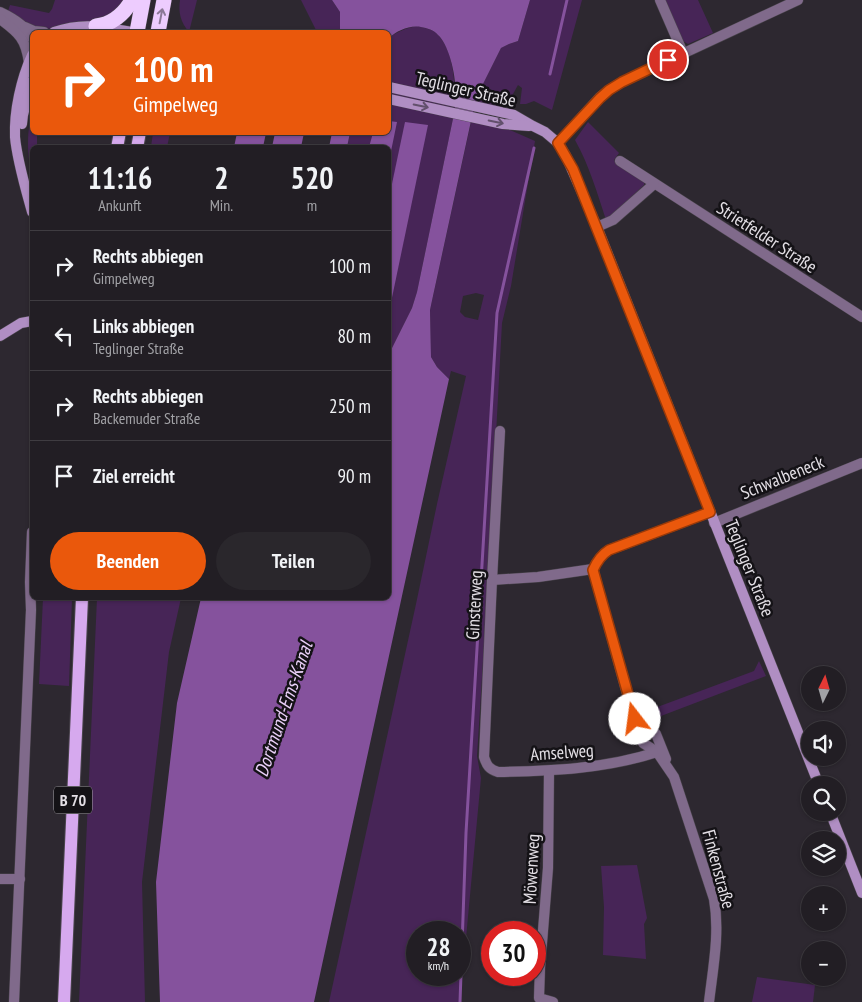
<!DOCTYPE html>
<html lang="de">
<head>
<meta charset="utf-8">
<style>
	:root { --surface:#221e24; --page:#2a272c; --text:#f1f3f6; --muted:#a2a2a6; --line:#3f3c41; --accent:#ea580c }
	body { margin:0; font-family:"PT Sans Narrow",sans-serif; background:var(--page); color:var(--text); height:100vh; display:flex; flex-direction:column; font-size:19px; white-space:nowrap }
	* { box-sizing:border-box; margin:0 }
	p { font-size:16px; color:var(--muted) }
	.icon { flex:none; width:28px; height:28px; fill:none; stroke:currentColor; stroke-width:2; stroke-linecap:round; stroke-linejoin:round }
	.map { position:relative; flex:1; overflow:hidden }
	.side { position:absolute; left:30px; top:145px; width:361px; height:455px; display:flex; flex-direction:column; background:var(--surface); border-radius:8px; box-shadow:0 1px 4px #0004,0 0 0 1px var(--line) }
	.side>* { flex:none }
	.top-card { position:absolute; left:30px; top:30px; width:361px; height:105px; border-radius:8px; box-shadow:0 1px 4px #0004,0 0 0 1px var(--line); background:#ea580c; color:#fff; overflow:hidden }
	.needle { width:32px; rotate:5deg }
	.buttons { position:absolute; left:801px; top:666px; display:grid; gap:10px }
	.buttons a { display:grid; place-items:center; width:45px; height:45px; border-radius:50%; background:var(--surface); box-shadow:0 1px 4px #0004,0 0 0 1px var(--line); font-size:25px }
	.speed { position:absolute; left:406px; top:921px; display:flex; gap:10px; font-size:25px; font-weight:700; text-align:center }
	.speed>* { display:grid; place-content:center; width:65px; height:65px; border-radius:50%; background:var(--surface); box-shadow:0 1px 4px #0004,0 0 0 1px var(--line); line-height:1 }
	.speed small { font-size:12px; font-weight:400 }
	.speed .limit { border:8px solid #d22; background:#fff; color:#111 }
	.pin { position:absolute; display:grid; place-items:center; width:42px; height:42px; color:#fff; margin:-21px; border:2px solid #fff; border-radius:50%; box-shadow:0 1px 5px #0007 }
	.me { position:absolute; width:55px; margin:-28px; rotate:345deg; stroke-linejoin:round; filter:drop-shadow(0 0 4px #0008) }
	.turn { display:flex; align-items:center; gap:18px; height:105px; padding:0 20px; font-size:22px }
	.turn .icon { width:65px; height:65px; stroke-width:2.5 }
	.turn b { display:block; font-size:35px; line-height:42px }
	.eta { display:flex; justify-content:space-evenly; align-items:center; height:85px; text-align:center }
	.eta b { font-size:30px; font-weight:600; line-height:35px }
	.button { display:flex; gap:10px; margin-top:auto; padding:10px 20px }
	.button a { flex:1; height:58px; border-radius:30px; background:var(--accent); color:#fff; font-size:20px; font-weight:600; line-height:58px; text-align:center }
	.button a+a { background:var(--page); color:var(--text) }
	ul { padding:0; list-style:none }
	li { display:flex; align-items:center; gap:15px; height:70px; padding:0 20px; border-top:1px solid var(--line) }
	li div { flex:1 }
	li b { display:block; font-size:19px }
	li em { font-style:normal }
	.map>svg:first-child { display:block }
	.green { fill:#472557; fill-rule:evenodd }
	.water { fill:#85529d }
	.lines { fill:none; stroke-linecap:round; stroke-linejoin:round }
	.stream { stroke:#85529d; stroke-width:3 }
	.street-casing { stroke:#4a454d; stroke-width:11 }
	.secondary-casing { stroke:#4a454d; stroke-width:11 }
	.primary-casing { stroke:#4a454d; stroke-width:14 }
	.highway-casing { stroke:#4a454d; stroke-width:16 }
	.street { stroke:#806a8b; stroke-width:10 }
	.secondary { stroke:#b08ec3; stroke-width:10 }
	.primary { stroke:#d6a9ee; stroke-width:12 }
	.highway { stroke:#edccfe; stroke-width:15 }
	.oneway { stroke:#8b7896 }
	.oneway2 { stroke:#62506c }
	.route-casing { stroke:#983908; stroke-width:12 }
	.route { stroke:#ea580c; stroke-width:9 }
	.labels { text-anchor:middle; dominant-baseline:central; stroke-width:5; stroke-linejoin:round; paint-order:stroke }
	.shield { fill:#141216; stroke:#a5a2a7; stroke-width:1 }
	.shield-label { font-size:16px; font-weight:bold; fill:#e3dfe5 }
	.street-label { font-size:18px; fill:#e3dfe5; stroke:#141216 }
	.water-label { font-size:19px; font-style:italic; fill:#ead0f9; stroke:#141216 }
</style>
</head>
<body>
<div class="map">
<svg width="862" height="1002" viewBox="0 0 862 1002">
	<rect width="100%" height="100%" fill="#2d2830"/>
	<!-- green -->
	<g class="green">
		<path d="M 55,0 L 125,0 L 118,11 L 102,21 L 47,29 C 32,28 21,20 8,11 L 10,5 L 49,13 L 52,9 Z"/>
		<path d="M 180,0 L 197,0 L 189,32 C 181,23 178,13 180,0 Z"/>
		<polygon points="301,0 332,0 340,12 340,32 317,32"/>
		<polygon points="530,0 582,0 552,110 534,101 526,104 520,104 522,88 518,85 508,103 473,112 476,98 501,48 509,44 518,41"/>
		<polygon points="664,0 698,0 713,33 688,44 683,41"/>
		<path d="M 418,26 C 425,28 434,29 439,36 C 455,54 455,87 455,109 L 417,292 L 412,308 L 389,354 L 389,148 L 347,148 L 350,133 L 389,132 L 389,38 C 398,31 406,28 418,26 Z"/>
		<path d="M 471,122 L 510,130 L 535,141 L 511,286 L 502,323 L 488,583 L 477,756 L 481,778 L 460,1002 L 329,1002 L 416,604 L 437,504 L 466,376 L 451,371 L 449,379 L 437,367 L 431,357 L 430,310 ZM 476,293 L 484,295 L 478,320 L 465,317 L 460,312 L 463,296 ZM 418,932 L 460,932 L 460,975 L 418,975 Z"/>
		<path d="M 588,122 L 619,153 L 614,160 L 645,181 L 644,185 L 610,217 L 606,220 C 597,192 589,165 575,140 Z"/>
		<path d="M 29,127 L 32,128 L 32,132 L 37,133 L 37,147 L 32,148 L 32,176 C 28,160 27,143 29,127 Z"/>
		<polygon points="153,133 170,133 167,147 151,147"/>
		<polygon points="43,598 72,598 69,686 39,684"/>
		<polygon points="97,598 181,598 169,652 142,882 145,1002 79,1002"/>
		<polygon points="759,661 766,676 661,716 659,724 640,707 652,709 754,671"/>
		<polygon points="637,865 647,918 644,924 646,959 603,955 604,907 601,866"/>
		<polygon points="757,977 815,985 813,1002 752,1002"/>
	</g>
	<!-- water -->
	<g class="water">
		<path d="M 332,0 L 530,0 L 518,41 L 509,44 L 501,48 L 476,98 L 433,296 L 430,310 L 431,357 L 437,367 L 449,379 L 314,1002 L 160,1002 L 156,882 L 177,703 L 201,598 L 389,598 L 389,354 L 412,308 L 417,292 L 455,109 C 455,100 456,91 455,82 C 454,69 448,44 438,35 C 434,30 427,28 421,27 C 409,25 397,31 389,38 L 389,32 L 340,32 L 340,12 Z"/>
		<polygon points="389,121 397,122 389,161 389,148 369,147 373,133 389,132"/>
		<polygon points="405,122 428,125 389,312 389,198"/>
		<polygon points="237,133 266,133 263,147 234,147"/>
		<polygon points="275,133 304,133 301,147 272,147"/>
		<polygon points="332,133 350,133 347,147 329,147"/>
	</g>
	<g class="lines">
		<!-- stream -->
		<g class="stream">
			<polyline points="550,74 567,0"/>
			<polyline points="460,1002 466,833 497,313 534,148"/>
		</g>
		<defs>
			<g id="street">
				<polyline points="660,0 683,53"/>
				<path d="M 0,12 C 13,18 26,26 32,38"/>
				<path d="M 0,19 C 19,33 26,39 29,63"/>
				<polyline points="25,27 34,31 44,32"/>
				<polyline points="558,143 600,97 609,90 622,82 798,0"/>
				<polyline points="620,161 862,317"/>
				<polyline points="597,227 613,220 654,184"/>
				<path d="M 500,431 L 492,580 L 484,757 C 487,766 489,769 498,772 C 551,771 605,769 657,752"/>
				<polyline points="714,523 862,463"/>
				<path d="M 593,569 L 637,730 L 643,743 L 657,752 L 674,777 L 714,899 C 720,933 713,968 709,1002"/>
				<path d="M 593,569 C 597,561 601,555 609,550 L 710,512"/>
				<polyline points="492,580 538,577 593,569"/>
				<polyline points="634,711 656,734 666,759"/>
				<polyline points="549,771 548,868 540,968 539,998 553,1002"/>
				<polyline points="0,879 20,879"/>
				<polyline points="14,1002 31,610 30,582 32,532"/>
			</g>
			<g id="secondary">
				<path d="M 54,32 C 83,22 103,27 132,32"/>
				<path d="M 32,55 C 21,79 14,111 15,137 C 17,160 26,190 32,212"/>
				<polyline points="389,87 514,115 533,126 545,132 558,143 566,156 597,227 819,785"/>
				<polyline points="389,99 503,124 529,126"/>
				<polyline points="22,124 23,115 32,81"/>
				<polyline points="0,336 21,323 32,321"/>
				<polyline points="830,812 862,893"/>
			</g>
			<g id="primary">
				<polyline points="117,148 120,132"/>
				<polyline points="137,148 140,132"/>
				<polyline points="64,1002 82,598"/>
			</g>
			<g id="highway">
				<path d="M 96,26 C 113,24 124,14 132,0"/>
				<polyline points="137,32 143,0"/>
				<polyline points="158,32 164,0"/>
			</g>
		</defs>
		<!-- street casing -->
		<use href="#street" class="street-casing"/>
		<!-- secondary casing -->
		<use href="#secondary" class="secondary-casing"/>
		<!-- primary casing -->
		<use href="#primary" class="primary-casing"/>
		<!-- highway casing -->
		<use href="#highway" class="highway-casing"/>
		<!-- street -->
		<use href="#street" class="street"/>
		<!-- secondary -->
		<use href="#secondary" class="secondary"/>
		<!-- primary -->
		<use href="#primary" class="primary"/>
		<!-- highway -->
		<use href="#highway" class="highway"/>
	</g>
	<!-- one-way arrows -->
	<defs><path id="oneway-shaft" d="M-6 0H5M1.5-3L5.5 0L1.5 3" fill="none" stroke-width="1.6" stroke-linecap="round" stroke-linejoin="round" transform="scale(1.25)"/></defs>
	<use class="oneway" href="#oneway-shaft" transform="translate(161 16) rotate(-79)"/>
	<g class="oneway2">
		<use href="#oneway-shaft" transform="translate(421 106) rotate(12)"/>
		<use href="#oneway-shaft" transform="translate(496 122) rotate(12)"/>
	</g>
	<g class="lines">
		<defs>
			<path id="route" d="M 635,719 L 593,570 C 597,561 601,555 609,550 L 710,512 L 573,169 L 558,143 L 600,98 L 609,90 L 622,82 L 668,60"/>
		</defs>
		<!-- route casing -->
		<use href="#route" class="route-casing"/>
		<!-- route -->
		<use href="#route" class="route"/>
	</g>
	<g class="labels">
		<!-- shield labels -->
		<rect class="shield" x="54" y="786.5" width="38" height="27" rx="4"/>
		<g class="shield-label">
			<text x="73" y="800">B 70</text>
		</g>
		<!-- street labels -->
		<g class="street-label">
			<text transform="translate(466 89) rotate(13)">Teglinger Straße</text>
			<text transform="translate(767 237) rotate(33)">Strietfelder Straße</text>
			<text transform="translate(782 477) rotate(-22)">Schwalbeneck</text>
			<text transform="translate(750 568) rotate(68)">Teglinger Straße</text>
			<text transform="translate(474 605) rotate(-87)">Ginsterweg</text>
			<text transform="translate(562 752) rotate(-4)">Amselweg</text>
			<text transform="translate(531 869) rotate(-87)">Möwenweg</text>
			<text transform="translate(719 869) rotate(75)">Finkenstraße</text>
		</g>
		<!-- water labels -->
		<g class="water-label">
			<text transform="translate(283 709) rotate(-71)">Dortmund-Ems-Kanal</text>
		</g>
	</g>
</svg>
<div class="buttons">
<a><svg class="needle" viewBox="-14 -14 28 28"><path d="M0-13l5 13h-10z" fill="#e53935"/><path d="M0 13l5-13h-10z" fill="#a2a2a6"/></svg></a>
<a><svg class="icon" aria-label="sound" viewBox="0 0 24 24"><path d="M4 9h4l5-4v14l-5-4H4zM17 9q2 3 0 6"/></svg></a>
<a><svg class="icon" aria-label="search" viewBox="0 0 24 24"><circle cx="10" cy="10" r="6"/><path d="M15 15l6 6"/></svg></a>
<a><svg class="icon" aria-label="layers" viewBox="0 0 24 24"><path d="M12 4l9 5-9 5-9-5zM3 14l9 5 9-5"/></svg></a>
<a>+</a>
<a>−</a>
</div>
<div class="speed"><div>28<small>km/h</small></div><div class="limit">30</div></div>
<div class="pin" style="left:668px;top:60px;background:#d93025"><svg class="icon" aria-label="arrive" viewBox="0 0 24 24"><path d="M6 21V4h12l-3 4 3 4H6"/></svg></div>
<svg class="me" style="left:635px;top:719px" viewBox="-20 -20 40 40"><circle r="19" fill="#fff"/><path d="M0-13L10 11 0 6-10 11z" fill="#ea580c"/></svg>
<div class="top-card">
<div class="turn"><svg class="icon" aria-label="right" viewBox="0 0 24 24"><path d="M7 20v-9h11M14 6l5 5-5 5"/></svg><div><b>100 m</b>Gimpelweg</div></div>
</div>
<section class="side">
<div class="eta">
<div><b>11:16</b><p>Ankunft</p></div>
<div><b>2</b><p>Min.</p></div>
<div><b>520</b><p>m</p></div>
</div>
<ul>
<li><svg class="icon" aria-label="right" viewBox="0 0 24 24"><path d="M7 20v-9h11M14 6l5 5-5 5"/></svg><div><b>Rechts abbiegen</b><p>Gimpelweg</p></div><em>100 m</em></li>
<li><svg class="icon" aria-label="left" viewBox="0 0 24 24"><path d="M17 20v-9H6M10 6l-5 5 5 5"/></svg><div><b>Links abbiegen</b><p>Teglinger Straße</p></div><em>80 m</em></li>
<li><svg class="icon" aria-label="right" viewBox="0 0 24 24"><path d="M7 20v-9h11M14 6l5 5-5 5"/></svg><div><b>Rechts abbiegen</b><p>Backemuder Straße</p></div><em>250 m</em></li>
<li><svg class="icon" aria-label="arrive" viewBox="0 0 24 24"><path d="M6 21V4h12l-3 4 3 4H6"/></svg><div><b>Ziel erreicht</b></div><em>90 m</em></li>
</ul>
<div class="button"><a>Beenden</a><a>Teilen</a></div>
</section>
</div>
</body>
</html>
